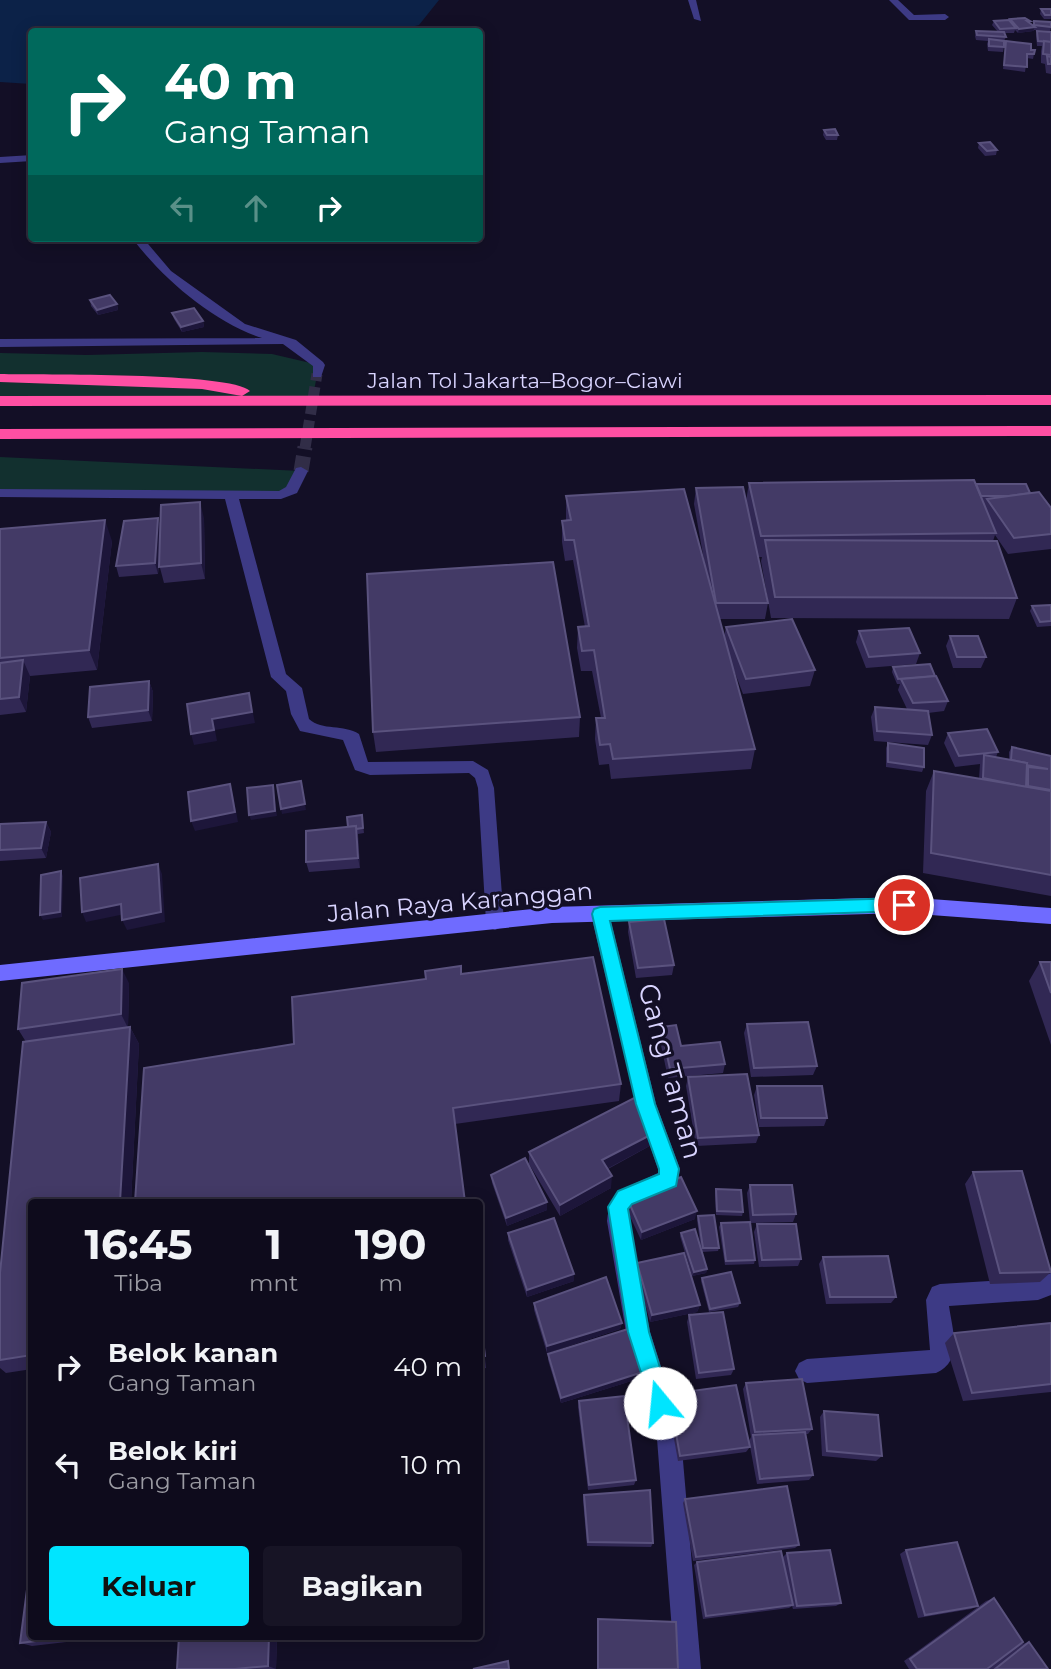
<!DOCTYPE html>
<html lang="id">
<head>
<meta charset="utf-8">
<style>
	:root { --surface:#0e0b1c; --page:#171425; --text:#f1f3f6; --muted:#9b9ba3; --line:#2e2b3b; --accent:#00e5ff }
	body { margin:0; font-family:Montserrat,sans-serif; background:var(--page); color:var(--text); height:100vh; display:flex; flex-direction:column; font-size:26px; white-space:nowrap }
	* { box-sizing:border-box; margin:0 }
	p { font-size:23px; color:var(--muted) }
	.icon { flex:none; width:38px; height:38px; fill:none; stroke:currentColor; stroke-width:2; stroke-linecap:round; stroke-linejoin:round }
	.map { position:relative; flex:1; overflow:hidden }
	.side { position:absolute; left:28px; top:1199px; width:455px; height:441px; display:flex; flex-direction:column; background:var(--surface); border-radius:7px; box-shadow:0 4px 18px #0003,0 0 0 2px var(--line) }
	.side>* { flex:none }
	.guide { position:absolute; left:28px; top:28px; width:455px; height:214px; border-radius:7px; box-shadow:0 4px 18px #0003,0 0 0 2px var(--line); background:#00695c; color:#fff; overflow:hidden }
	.pin { position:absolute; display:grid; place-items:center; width:60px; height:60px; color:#fff; margin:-30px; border:4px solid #fff; border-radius:50%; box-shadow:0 2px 7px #0007 }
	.me { position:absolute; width:77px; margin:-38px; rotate:343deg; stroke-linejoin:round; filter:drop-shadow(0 0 5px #0008) }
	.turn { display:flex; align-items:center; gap:24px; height:147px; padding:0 21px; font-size:32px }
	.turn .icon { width:91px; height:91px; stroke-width:2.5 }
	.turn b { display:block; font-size:49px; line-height:60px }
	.lanes { display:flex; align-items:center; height:66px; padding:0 21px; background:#0003; justify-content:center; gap:35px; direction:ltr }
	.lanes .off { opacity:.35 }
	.eta { display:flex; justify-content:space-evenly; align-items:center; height:119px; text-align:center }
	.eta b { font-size:42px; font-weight:700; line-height:49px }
	.action { display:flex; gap:14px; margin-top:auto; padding:14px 21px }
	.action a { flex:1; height:80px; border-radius:7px; background:var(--accent); color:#111; font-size:28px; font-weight:700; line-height:80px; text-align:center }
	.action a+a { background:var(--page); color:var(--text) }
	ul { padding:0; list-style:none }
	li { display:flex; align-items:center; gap:21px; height:98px; padding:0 21px }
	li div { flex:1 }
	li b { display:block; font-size:26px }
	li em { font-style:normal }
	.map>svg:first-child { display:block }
	.green { fill:#12302f }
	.water { fill:#0c2248 }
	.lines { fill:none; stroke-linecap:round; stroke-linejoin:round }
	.street-tunnel-far1 { stroke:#312d47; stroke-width:11; stroke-dasharray:11 6; stroke-linecap:butt }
	.street-tunnel { stroke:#312d47; stroke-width:15; stroke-dasharray:15 7; stroke-linecap:butt }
	.street { fill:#3d3a85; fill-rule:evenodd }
	.secondary { fill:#6f6bff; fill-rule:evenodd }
	.highway { fill:#ff4fa3; fill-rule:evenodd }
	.wall { fill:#312854 }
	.shaded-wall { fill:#1d163a }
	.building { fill:#433a66; stroke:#5a527e; stroke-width:2 }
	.route { fill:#00e5ff; stroke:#0095a6; stroke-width:2 }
	.labels { text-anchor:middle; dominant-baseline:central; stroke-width:6; stroke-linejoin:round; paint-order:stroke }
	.far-street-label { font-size:21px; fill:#d9d4ff; stroke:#130f26 }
	.street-label { font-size:24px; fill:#d9d4ff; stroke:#130f26 }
	.near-street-label { font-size:28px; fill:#d9d4ff; stroke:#130f26 }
</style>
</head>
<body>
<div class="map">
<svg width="1051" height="1669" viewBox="0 0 1051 1669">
	<rect width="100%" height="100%" fill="#130f26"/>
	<!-- green -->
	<g class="green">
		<polygon points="202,352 272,354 319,365 312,401 0,401 0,353 87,355"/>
		<polygon points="0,457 301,471 287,493 0,493"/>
	</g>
	<!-- water -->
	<polygon class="water" points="0,0 439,0 419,25 396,31 32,32 31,84 0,82"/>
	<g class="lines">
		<!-- street-tunnel-far1 -->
		<polyline class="street-tunnel-far1" points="305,448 317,374"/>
		<!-- street-tunnel -->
		<polyline class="street-tunnel" points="301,471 305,447"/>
		<!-- street -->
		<g class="street">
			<polygon points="688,0 696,0 701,21 694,19"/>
			<polygon points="889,0 898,0 914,15 945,14 949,17 945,20 909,20"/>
			<polygon points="32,155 32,161 0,163 0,157"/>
			<path d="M 132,238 L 143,238 L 171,271 L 245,324 L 296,340 L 323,362 L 325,365 L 321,377 L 313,377 L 313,366 L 283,344 L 0,347 L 0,339 L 262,338 C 213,322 163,279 132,238 Z"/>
			<path d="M 301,467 L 308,471 L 297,493 L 281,499 L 239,499 L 286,674 L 302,688 L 309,719 C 322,731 344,724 359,734 L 368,762 L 473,761 L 488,770 L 494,788 L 504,922 L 502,927 L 495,930 L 488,927 L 486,922 L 478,788 L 475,778 L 469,773 L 370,775 L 355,770 L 343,740 L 300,731 L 291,714 L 286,691 L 271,677 L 225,499 L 0,497 L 0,489 L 279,491 L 286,487 L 296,468 Z"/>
			<path d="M 600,906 L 606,909 L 609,914 L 656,1104 L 680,1169 L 677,1186 C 658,1196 631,1198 629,1221 L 650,1332 L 680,1426 L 701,1669 L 675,1669 L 656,1426 L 626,1332 L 607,1221 C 610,1188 633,1186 658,1173 L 658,1169 L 636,1104 L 591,914 L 594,909 Z"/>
			<path d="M 1051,1273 L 1051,1295 L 1038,1300 L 949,1306 C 952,1329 964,1361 936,1373 L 807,1383 L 799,1379 L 795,1371 L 799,1363 L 807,1359 L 930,1350 L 926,1300 L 932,1287 L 940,1284 L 1038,1278 Z"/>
		</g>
		<!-- secondary -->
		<polygon class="secondary" points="904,897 1051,908 1051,924 904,913 552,923 0,981 0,965 552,907"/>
		<!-- highway -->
		<g class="highway">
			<path d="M 0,374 C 38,375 231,372 250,391 L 242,396 L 202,389 L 0,382 Z"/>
			<polygon points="1051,395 1051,405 0,406 0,396"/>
			<polygon points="1051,426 1051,436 0,439 0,429"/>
		</g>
	</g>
	<!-- wall -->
	<g class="wall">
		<polygon points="1041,9 1051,9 1051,19 1044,19 1040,14"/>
		<polygon points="1010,19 1030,21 1029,23 1033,25 1034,21 1051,22 1051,28 1050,31 1034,30 1033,31 1018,33 1015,30 1014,33 1004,33 1006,37 1004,41 1004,47 1003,52 988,51 987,44 988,41 976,40 975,36 976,31 998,32 992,25 994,21 1010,22"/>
		<polygon points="1037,31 1051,32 1051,74 1046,73 1045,64 1041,63 1041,51 1042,46 1037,46 1036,35"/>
		<polygon points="1006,41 1031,50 1034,54 1033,59 1027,58 1025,72 1003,69"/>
		<polygon points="824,130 838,135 837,140 826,140 823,135"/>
		<polygon points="979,143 997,150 996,155 985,156 978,148"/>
		<polygon points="90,300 117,304 118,310 98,315 91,306"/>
		<polygon points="172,313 203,321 204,327 182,332 174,319"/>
		<polygon points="749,483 976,485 1030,493 1051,508 1051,549 1008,554 995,535 993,541 1017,598 1009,619 771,618 761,561 762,557 758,557 768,603 765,619 720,619 724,637 726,627 815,670 810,686 743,694 732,665 755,749 751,769 611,779 609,764 599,765 595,739 596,718 601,718 592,671 581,671 577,648 578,627 585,627 573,560 565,561 562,542 562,521 566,521 566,496 705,566 694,504 696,488 746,501"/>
		<polygon points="158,518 160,525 204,518 205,579 164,583 159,564 158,574 119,577 116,566"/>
		<polygon points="0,529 112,541 97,670 30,676 26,712 0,715"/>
		<polygon points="1051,605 1051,626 1037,627 1030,611 1032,606"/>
		<polygon points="859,631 920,653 916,664 866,668 856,642"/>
		<polygon points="950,636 986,657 981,668 953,668 946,646"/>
		<polygon points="893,667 948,701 944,711 928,713 932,735 928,745 874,741 871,717 875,707 907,709 898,690 900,684 897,684 892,672"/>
		<polygon points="149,681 153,692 152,721 92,728 88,717"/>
		<polygon points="580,717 579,737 376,752 373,732"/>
		<polygon points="948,733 998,752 996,757 1009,759 1009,752 1012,747 1051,756 1051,896 923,873 926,791 934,771 979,779 980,764 955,767 944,743"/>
		<polygon points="888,743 924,767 922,772 886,767 886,748"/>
		<polygon points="362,815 364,833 358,834 360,868 309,872 306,862"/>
		<polygon points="46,822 51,832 46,858 0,861 0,824"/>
		<polygon points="629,922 674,965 672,975 636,978 628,932"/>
		<polygon points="1040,962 1051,962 1051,1045 1029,981"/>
		<polygon points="461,974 621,1084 619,1101 455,1124 294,1044"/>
		<polygon points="129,983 128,1027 130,1027 139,1044 131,1202 32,1202 32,1369 6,1373 0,1368 0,1273 26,1042 18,1029"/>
		<polygon points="747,1024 817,1066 813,1075 751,1077 744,1033"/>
		<polygon points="661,1027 681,1046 725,1064 723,1073 668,1078 659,1036"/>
		<polygon points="688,1077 759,1135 756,1143 696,1146 686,1086"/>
		<polygon points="757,1086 827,1118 824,1126 759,1127 754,1095"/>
		<polygon points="660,1130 657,1142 608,1169 611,1188 560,1216 529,1164 529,1152"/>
		<polygon points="973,1172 1051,1272 1040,1282 990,1284 965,1184"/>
		<polygon points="491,1175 547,1210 507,1226 492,1183"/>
		<polygon points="750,1185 796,1214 793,1222 750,1223 747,1193"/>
		<polygon points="716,1189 743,1212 742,1216 716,1215 715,1193"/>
		<polygon points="627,1198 695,1219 641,1240 625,1206"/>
		<polygon points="698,1216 719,1248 718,1251 702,1252 707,1269 706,1273 692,1276 680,1236 681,1233 701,1250 697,1220"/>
		<polygon points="721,1223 755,1260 754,1264 725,1265 719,1227"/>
		<polygon points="757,1224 801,1259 798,1266 759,1267 754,1232"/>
		<polygon points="508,1233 574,1274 574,1281 527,1297 508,1240"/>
		<polygon points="823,1257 896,1297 891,1303 826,1304 819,1264"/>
		<polygon points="637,1263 700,1305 697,1312 650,1322 636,1270"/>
		<polygon points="702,1278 740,1303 738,1307 709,1312 701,1281"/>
		<polygon points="534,1303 622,1323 620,1329 547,1353 534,1310"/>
		<polygon points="480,1315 486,1368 480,1369"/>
		<polygon points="689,1315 734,1369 731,1375 696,1379 687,1322"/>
		<polygon points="1051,1323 1051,1392 963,1401 945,1343 954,1333"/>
		<polygon points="548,1354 643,1372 641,1378 561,1403 548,1360"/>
		<polygon points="746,1383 812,1429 808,1434 805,1434 813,1475 809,1480 757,1484 749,1441 751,1437 743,1389"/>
		<polygon points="669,1394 750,1447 746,1452 678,1461 667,1400"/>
		<polygon points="579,1401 636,1480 634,1485 588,1490 578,1407"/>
		<polygon points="824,1411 882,1456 876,1461 822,1456 820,1417"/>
		<polygon points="584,1495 653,1543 651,1547 587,1546 583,1500"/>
		<polygon points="685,1499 799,1545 795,1548 693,1561 683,1503"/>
		<polygon points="906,1550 978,1606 971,1609 918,1618 900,1554"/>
		<polygon points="787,1553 841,1603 836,1606 793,1609 792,1606 789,1608 703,1619 694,1565 697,1562 783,1557"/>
		<polygon points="994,1598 1018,1645 1029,1642 1048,1669 909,1669 904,1661 986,1601"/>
		<polygon points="598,1619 678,1669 597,1669 597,1622"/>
		<polygon points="32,1636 118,1636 32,1646 20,1643"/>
		<polygon points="277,1636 276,1669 177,1669"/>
	</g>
	<!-- shaded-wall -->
	<g class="shaded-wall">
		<polygon points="1035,27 1033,31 1018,33 1019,29"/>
		<polygon points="117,304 118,310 98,315 97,310"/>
		<polygon points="203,321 204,327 182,332 181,327"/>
		<polygon points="200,502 204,518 205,579 201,563"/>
		<polygon points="158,518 161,529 158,574 155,563"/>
		<polygon points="105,520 112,541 97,670 89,650"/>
		<polygon points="23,660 30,676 26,712 19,697"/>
		<polygon points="149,681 153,692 152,721 148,710"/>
		<polygon points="249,693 255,723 215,730 217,741 194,745 191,734"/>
		<polygon points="301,781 306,810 282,814 281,809"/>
		<polygon points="230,784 233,794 238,822 195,831 191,821"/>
		<polygon points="273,785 277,816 251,820 249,815"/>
		<polygon points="46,822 51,832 46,858 41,848"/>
		<polygon points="356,826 358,837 360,868 358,858"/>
		<polygon points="158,864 162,874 165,922 127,930 122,920"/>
		<polygon points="61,871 63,876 62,917 43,920 40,915"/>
		<polygon points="121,904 125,914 86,922 82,912"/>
		<polygon points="122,969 129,983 128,1028 121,1014"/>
		<polygon points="130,1027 139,1044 131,1202 120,1202"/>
		<polygon points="660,1130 657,1142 601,1172 602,1160"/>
		<polygon points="612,1176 611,1188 560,1216 560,1205"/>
		<polygon points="547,1202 547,1210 507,1226 506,1218"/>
		<polygon points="697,1211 695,1219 641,1240 642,1232"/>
		<polygon points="707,1269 706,1273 692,1276 694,1272"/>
		<polygon points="574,1274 574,1281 527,1297 527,1290"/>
		<polygon points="700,1305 697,1312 650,1322 652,1315"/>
		<polygon points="622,1323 620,1329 547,1353 547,1346"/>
		<polygon points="643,1372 641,1378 561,1403 561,1398"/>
		<polygon points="269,1636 277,1636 276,1669 268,1666"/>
	</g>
	<!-- building -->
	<g class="building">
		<polygon points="1041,9 1051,9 1051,15 1045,15"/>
		<polygon points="1025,18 1030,21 1027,21 1035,27 1019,29 1010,19"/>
		<polygon points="1009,20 1016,28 1000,29 994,21"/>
		<polygon points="1034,21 1051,22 1051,27 1034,25"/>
		<polygon points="976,31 1004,32 1006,37 977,35"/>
		<polygon points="1037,31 1051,32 1051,42 1038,41"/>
		<polygon points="989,39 1004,41 1004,47 989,46"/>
		<polygon points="1006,41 1031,44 1031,50 1035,50 1034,54 1027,54 1027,67 1004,65"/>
		<polygon points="1044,41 1051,42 1051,55 1043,54"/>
		<polygon points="1047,56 1051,57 1051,64 1048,64"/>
		<polygon points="835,129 838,135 827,135 824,130"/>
		<polygon points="990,142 997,150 987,151 979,143"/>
		<polygon points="110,295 117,304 97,310 90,300"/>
		<polygon points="194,308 203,321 181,327 172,313"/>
		<polygon points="974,480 996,533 761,536 749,483"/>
		<polygon points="976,484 1026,484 1030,493 1009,496 981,496"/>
		<polygon points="743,487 768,603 716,603 696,488"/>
		<polygon points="684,489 755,749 613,759 610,744 600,745 596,718 605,718 594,650 582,651 578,627 589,626 574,540 565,540 562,521 571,520 566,496"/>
		<polygon points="1039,492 1051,508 1051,534 1014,538 987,499"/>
		<polygon points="200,502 201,563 159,567 161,505"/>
		<polygon points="158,518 155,563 116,566 124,521"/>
		<polygon points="105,520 89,650 0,658 0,529"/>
		<polygon points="765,540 997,541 1017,598 775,597"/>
		<polygon points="553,562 580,717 373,732 367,574"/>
		<polygon points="1051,605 1051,621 1040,622 1032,606"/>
		<polygon points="792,619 815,670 746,679 726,627"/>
		<polygon points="909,628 920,653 869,657 859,631"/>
		<polygon points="950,636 978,636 986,657 957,657"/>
		<polygon points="23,660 19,697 0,699 0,663"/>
		<polygon points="930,664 935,676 898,679 893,667"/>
		<polygon points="936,676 948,701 913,703 901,679"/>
		<polygon points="149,681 148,710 88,717 90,687"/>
		<polygon points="249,693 252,712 212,719 214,730 191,734 187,704"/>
		<polygon points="875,707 928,711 932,735 877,731"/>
		<polygon points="987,729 998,752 959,756 948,733"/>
		<polygon points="888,743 924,748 924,767 888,762"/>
		<polygon points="1012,747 1051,756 1051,790 1028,786 1028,767 1048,769 1026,765 1027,763 1011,760"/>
		<polygon points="984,755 1027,763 1026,787 983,778"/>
		<polygon points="934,771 1051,791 1051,875 931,853"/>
		<polygon points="301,781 305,804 281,809 277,785"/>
		<polygon points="230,784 235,812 191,821 188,792"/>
		<polygon points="273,785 275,811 249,815 247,788"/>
		<polygon points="362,815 363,828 356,829 356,826 348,827 347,817"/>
		<polygon points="46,822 41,848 0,850 0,824"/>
		<polygon points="356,826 358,858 306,862 306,831"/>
		<polygon points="158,864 161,912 122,920 121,904 82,912 80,878"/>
		<polygon points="61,871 60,912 40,915 41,875"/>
		<polygon points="664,919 674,965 638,968 629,922"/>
		<polygon points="593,957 621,1084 453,1108 465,1202 135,1202 144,1068 294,1044 292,997 426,979 425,971 461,966 461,974"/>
		<polygon points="1040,962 1051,962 1051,993"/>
		<polygon points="122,969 121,1014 18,1029 22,983"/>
		<polygon points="808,1022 817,1066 754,1068 747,1024"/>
		<polygon points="676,1025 681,1046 720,1042 725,1064 670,1069 661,1027"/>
		<polygon points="130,1027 120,1202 32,1202 32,1355 0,1360 0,1273 23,1042"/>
		<polygon points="747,1074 759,1135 698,1138 688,1077"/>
		<polygon points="757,1086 822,1086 827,1118 761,1118"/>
		<polygon points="638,1096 660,1130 602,1160 612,1176 560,1205 529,1152"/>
		<polygon points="525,1158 547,1202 506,1218 491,1175"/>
		<polygon points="1022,1171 1051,1272 1000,1273 973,1172"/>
		<polygon points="681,1177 697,1211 642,1232 627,1198"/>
		<polygon points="750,1185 792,1185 796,1214 753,1215"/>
		<polygon points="716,1189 741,1190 743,1212 717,1211"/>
		<polygon points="714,1215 719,1248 703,1248 698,1216"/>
		<polygon points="554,1218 574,1274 527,1290 508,1233"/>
		<polygon points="750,1222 755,1260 726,1261 721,1223"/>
		<polygon points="757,1224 796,1224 801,1259 762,1260"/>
		<polygon points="695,1229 707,1269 694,1272 681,1233"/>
		<polygon points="684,1253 700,1305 652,1315 637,1263"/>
		<polygon points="888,1256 896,1297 830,1297 823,1257"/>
		<polygon points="731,1272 740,1303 710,1309 702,1278"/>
		<polygon points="606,1277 622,1323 547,1346 534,1303"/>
		<polygon points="723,1312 734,1369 699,1373 689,1315"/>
		<polygon points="480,1315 485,1356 480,1357"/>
		<polygon points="1051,1323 1051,1384 972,1393 954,1333"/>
		<polygon points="628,1329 643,1372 561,1398 548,1354"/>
		<polygon points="802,1379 812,1429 755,1432 746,1383"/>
		<polygon points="736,1385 750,1447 680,1456 669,1394"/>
		<polygon points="624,1396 636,1480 589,1485 579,1401"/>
		<polygon points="824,1411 878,1415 882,1456 827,1451"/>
		<polygon points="805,1432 813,1475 760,1479 753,1435"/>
		<polygon points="787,1486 799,1545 696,1557 685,1499"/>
		<polygon points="650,1490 653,1543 588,1542 584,1495"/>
		<polygon points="957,1542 978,1606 925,1615 906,1550"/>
		<polygon points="830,1550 841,1603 797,1606 787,1553"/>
		<polygon points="781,1551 793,1605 706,1616 697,1562"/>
		<polygon points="31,1559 32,1636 75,1636 20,1643"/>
		<polygon points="994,1598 1023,1642 987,1669 917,1669 910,1659"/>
		<polygon points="598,1619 676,1622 678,1669 598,1669"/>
		<polygon points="179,1636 269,1636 268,1666 235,1669 177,1669"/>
		<polygon points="1029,1642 1048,1669 995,1669"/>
		<polygon points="508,1661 509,1669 473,1669"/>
	</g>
	<!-- route -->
	<polygon class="route" points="904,898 909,900 912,905 909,909 904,911 610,921 655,1104 679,1169 676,1186 632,1204 628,1209 649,1332 671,1403 668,1410 660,1414 653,1410 628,1332 608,1207 618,1191 659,1174 659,1169 636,1104 592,914 594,909 600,907"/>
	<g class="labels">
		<!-- far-street labels -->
		<g class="far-street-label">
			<text x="525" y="380">Jalan Tol Jakarta–Bogor–Ciawi</text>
		</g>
		<!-- street labels -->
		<g class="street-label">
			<text transform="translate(460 902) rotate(-5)">Jalan Raya Karanggan</text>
		</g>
		<!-- near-street labels -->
		<g class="near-street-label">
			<text transform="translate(671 1071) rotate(75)">Gang Taman</text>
		</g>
	</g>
</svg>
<div class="pin" style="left:904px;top:905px;background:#d93025"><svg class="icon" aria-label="arrive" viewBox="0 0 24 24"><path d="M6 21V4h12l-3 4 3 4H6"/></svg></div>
<svg class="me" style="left:660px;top:1403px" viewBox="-20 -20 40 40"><circle r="19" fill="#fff"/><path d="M0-13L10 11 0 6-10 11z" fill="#00e5ff"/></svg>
<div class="guide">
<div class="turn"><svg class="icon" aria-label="right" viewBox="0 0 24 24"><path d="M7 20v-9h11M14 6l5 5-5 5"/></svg><div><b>40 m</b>Gang Taman</div></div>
<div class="lanes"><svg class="icon off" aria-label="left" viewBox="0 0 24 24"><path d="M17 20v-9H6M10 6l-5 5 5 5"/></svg><svg class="icon off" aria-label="ahead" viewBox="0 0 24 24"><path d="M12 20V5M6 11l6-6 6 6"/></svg><svg class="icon" aria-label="right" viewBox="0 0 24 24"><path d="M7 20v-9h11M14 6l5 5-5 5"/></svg></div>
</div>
<section class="side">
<div class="eta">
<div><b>16:45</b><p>Tiba</p></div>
<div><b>1</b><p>mnt</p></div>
<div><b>190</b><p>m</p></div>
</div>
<ul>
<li><svg class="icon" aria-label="right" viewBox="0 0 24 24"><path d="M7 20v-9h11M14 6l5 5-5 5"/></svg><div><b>Belok kanan</b><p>Gang Taman</p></div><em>40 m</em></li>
<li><svg class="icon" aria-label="left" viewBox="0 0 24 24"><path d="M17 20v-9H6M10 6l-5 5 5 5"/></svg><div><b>Belok kiri</b><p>Gang Taman</p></div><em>10 m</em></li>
</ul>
<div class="action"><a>Keluar</a><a>Bagikan</a></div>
</section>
</div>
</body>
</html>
